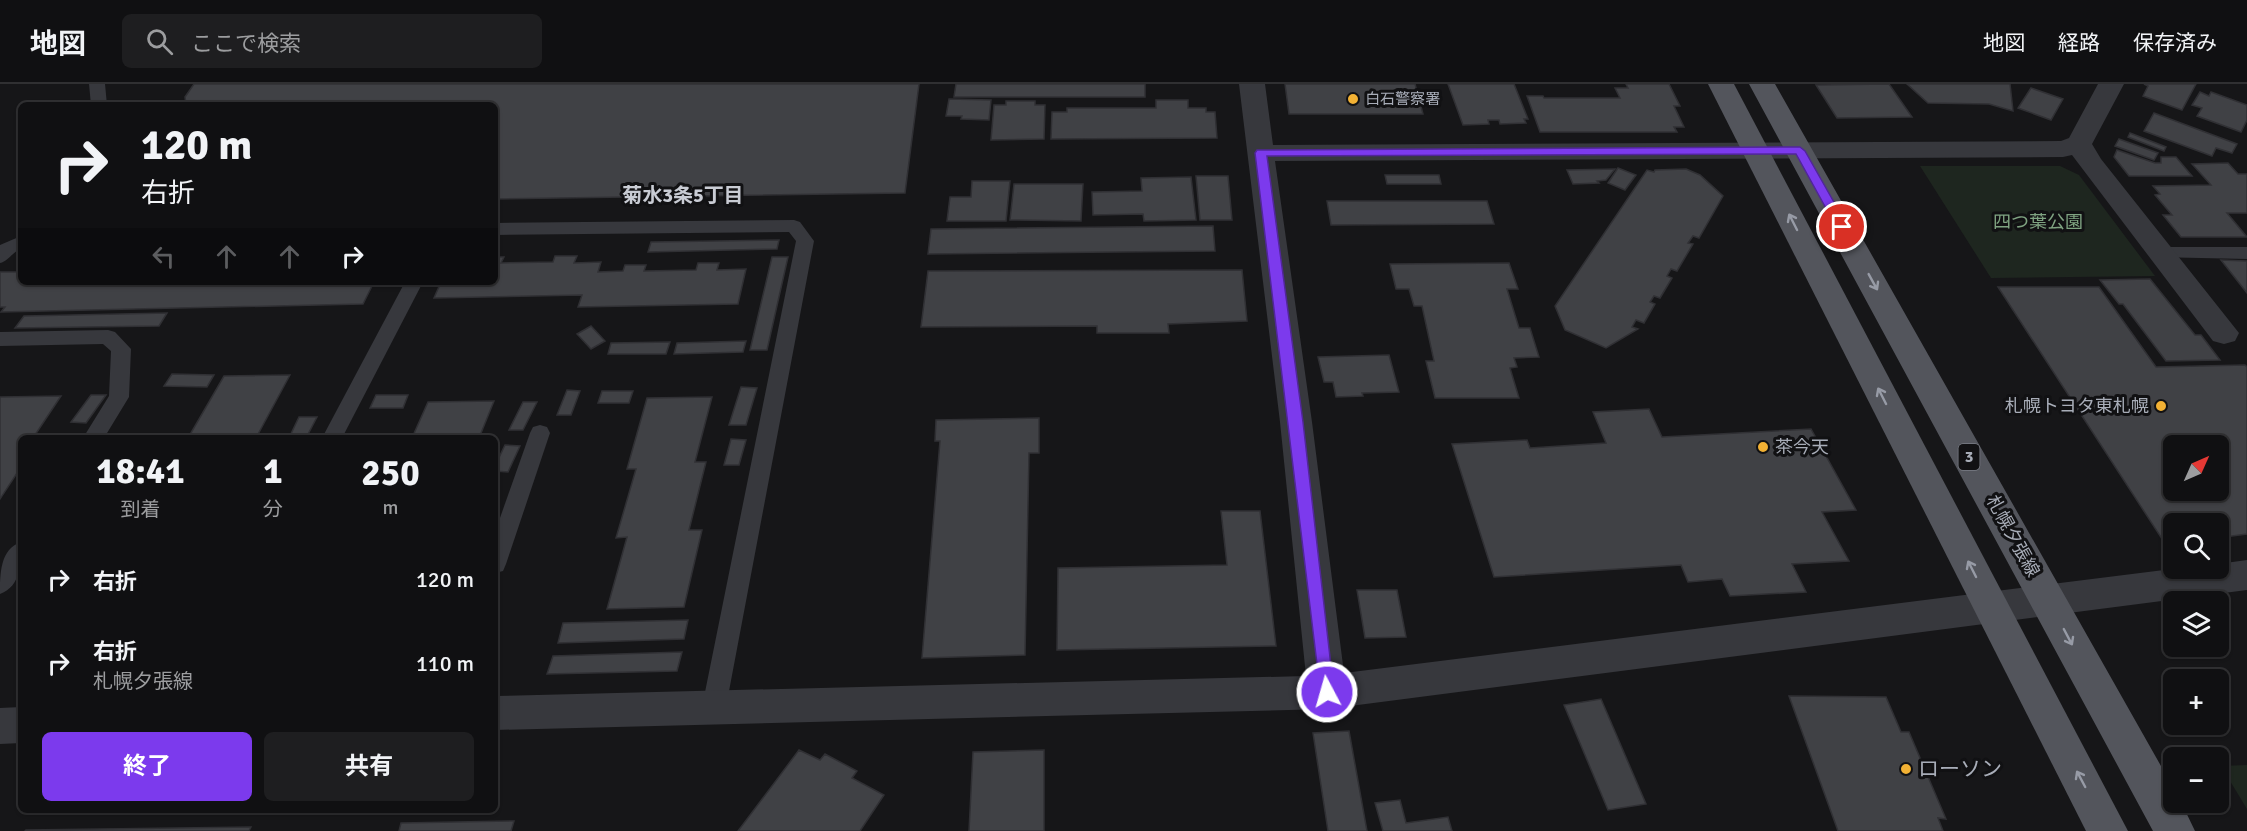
<!DOCTYPE html>
<html lang="ja">
<head>
<meta charset="utf-8">
<style>
	:root { --surface:#101012; --page:#1e1e20; --text:#f1f3f6; --muted:#9c9d9f; --line:#303032; --accent:#7c3aed }
	body { margin:0; font-family:Signika,"Noto Sans JP",sans-serif; background:var(--page); color:var(--text); height:100vh; display:flex; flex-direction:column; font-size:22px; white-space:nowrap }
	* { box-sizing:border-box; margin:0 }
	p { font-size:20px; color:var(--muted) }
	.icon { flex:none; width:33px; height:33px; fill:none; stroke:currentColor; stroke-width:2; stroke-linecap:round; stroke-linejoin:round }
	.map { position:relative; flex:1; overflow:hidden }
	.details { position:absolute; left:18px; top:351px; width:480px; height:378px; display:flex; flex-direction:column; background:var(--surface); border-radius:9px; box-shadow:0 2px 4px #0004,0 0 0 2px var(--line) }
	.details>* { flex:none }
	.top-card { position:absolute; left:18px; top:18px; width:480px; height:183px; border-radius:9px; box-shadow:0 2px 4px #0004,0 0 0 2px var(--line); background:#101012; color:var(--text); overflow:hidden }
	.needle { width:39px; rotate:45deg }
	.buttons { position:absolute; left:2163px; top:351px; display:grid; gap:12px }
	.buttons a { display:grid; place-items:center; width:66px; height:66px; border-radius:9px; background:var(--surface); box-shadow:0 2px 4px #0004,0 0 0 2px var(--line); font-size:30px }
	.pin { position:absolute; display:grid; place-items:center; width:51px; height:51px; color:#fff; margin:-26px; border:3px solid #fff; border-radius:50%; box-shadow:0 2px 6px #0007 }
	.me { position:absolute; width:66px; margin:-33px; rotate:354deg; stroke-linejoin:round; filter:drop-shadow(0 0 4px #0008) }
	.turn { display:flex; align-items:center; gap:21px; height:126px; padding:0 24px; font-size:27px }
	.turn .icon { width:78px; height:78px; stroke-width:2.5 }
	.turn b { display:block; font-size:42px; line-height:51px }
	.lanes { display:flex; align-items:center; height:57px; padding:0 24px; background:#0003; justify-content:center; gap:30px; direction:ltr }
	.lanes .off { opacity:.35 }
	.eta { display:flex; justify-content:space-evenly; align-items:center; height:102px; text-align:center }
	.eta b { font-size:36px; font-weight:700; line-height:42px }
	.cta { display:flex; gap:12px; margin-top:auto; padding:12px 24px }
	.cta a { flex:1; height:69px; border-radius:9px; background:var(--accent); color:#fff; font-size:24px; font-weight:700; line-height:69px; text-align:center }
	.cta a+a { background:var(--page); color:var(--text) }
	ul { padding:0; list-style:none }
	li { display:flex; align-items:center; gap:18px; height:84px; padding:0 24px }
	li div { flex:1 }
	li b { display:block; font-size:22px }
	li em { font-style:normal }
	header { display:flex; align-items:center; gap:36px; box-sizing:border-box; height:84px; padding:0 30px; background:var(--surface); border-bottom:2px solid var(--line) }
	header strong { font-size:28px }
	nav { display:flex; gap:33px; margin-inline-start:auto; font-size:21px }
	.search { width:420px; height:54px; background:var(--page); display:flex; align-items:center; gap:15px; box-sizing:border-box; padding:0 21px; border-radius:9px; color:var(--muted); font-size:22px }
	.map>svg:first-child { display:block }
	.green { fill:#1e261f }
	.building { fill:#404145; stroke:#303034; stroke-width:1.5; fill-rule:evenodd }
	.lines { fill:none; stroke-linecap:round; stroke-linejoin:round }
	.service { fill:#37383d; fill-rule:evenodd }
	.minor { fill:#37383d; fill-rule:evenodd }
	.primary { fill:#53555c; fill-rule:evenodd }
	.oneway { stroke:#979ba6 }
	.route { fill:#7c3aed; stroke:#51269a; stroke-width:1.5 }
	.poi-dot { fill:#f2b134; stroke:#111113; stroke-width:2 }
	.labels { text-anchor:middle; dominant-baseline:central; stroke-width:6; stroke-linejoin:round; paint-order:stroke }
	.far-poi-label { font-size:15px; fill:#a8adb8; stroke:#111113; text-anchor:start }
	.shield { fill:#111113; stroke:#7b7e86; stroke-width:1.5 }
	.shield-label { font-size:16px; font-weight:bold; fill:#a8adb8 }
	.park-label { font-size:18px; fill:#7fa381; stroke:#111113 }
	.poi-label { font-size:18px; fill:#a8adb8; stroke:#111113; text-anchor:end }
	.street-label { font-size:18px; fill:#a8adb8; stroke:#111113 }
	.neighbourhood-label { font-size:20px; font-weight:bold; fill:#c9ccd4; stroke:#111113 }
	.near-poi-label { font-size:21px; fill:#a8adb8; stroke:#111113; text-anchor:start }
</style>
</head>
<body>
<header>
<strong>地図</strong>
<div class="search"><svg class="icon" aria-label="search" viewBox="0 0 24 24"><circle cx="10" cy="10" r="6"/><path d="M15 15l6 6"/></svg>ここで検索</div>
<nav><a>地図</a><a>経路</a><a>保存済み</a></nav>
</header>
<div class="map">
<svg width="2247" height="747" viewBox="0 0 2247 747">
	<rect width="100%" height="100%" fill="#161618"/>
	<!-- green -->
	<g class="green">
		<polygon points="1920,82 2060,82 2079,91 2155,192 1991,194"/>
		<polygon points="2247,681 2247,725 2221,682"/>
	</g>
	<!-- building -->
	<g class="building">
		<polygon points="194,0 919,0 905,109 495,115 495,21 186,21 185,13"/>
		<polygon points="956,0 1145,0 1145,13 954,13"/>
		<polygon points="1285,0 1415,0 1423,30 1289,30"/>
		<polygon points="1448,0 1514,0 1528,35 1524,35 1526,39 1500,40 1499,36 1488,36 1489,40 1463,41"/>
		<polygon points="1626,0 1669,0 1680,22 1674,22 1684,43 1674,43 1677,48 1540,48 1527,12 1543,12 1544,14 1620,14 1615,4 1628,4"/>
		<polygon points="1889,0 1912,33 1837,34 1816,1"/>
		<polygon points="1907,0 2010,0 2013,27 1989,20 1928,19"/>
		<polygon points="2196,0 2182,26 2143,12 2148,2 2144,0"/>
		<polygon points="2031,4 2063,15 2051,36 2018,24"/>
		<polygon points="2200,8 2209,12 2211,8 2247,21 2247,36 2241,48 2197,32 2202,24 2192,21"/>
		<polygon points="949,15 991,16 989,36 961,35 962,32 946,32"/>
		<polygon points="1156,16 1188,16 1188,24 1206,24 1206,28 1215,28 1217,54 1051,55 1052,28 1067,28 1067,24 1156,24"/>
		<polygon points="1006,17 1035,17 1035,21 1045,21 1044,55 991,56 994,21 1006,21"/>
		<polygon points="2154,29 2237,60 2232,69 2216,64 2212,72 2144,47"/>
		<polygon points="2130,49 2166,63 2164,67 2128,53"/>
		<polygon points="2119,55 2158,69 2154,76 2115,62"/>
		<polygon points="2117,66 2155,79 2161,79 2161,73 2176,73 2192,92 2129,92 2114,73"/>
		<polygon points="2228,79 2238,90 2247,90 2247,129 2227,129 2247,153 2181,153 2163,131 2172,131 2155,111 2160,110 2153,102 2211,101 2192,80"/>
		<polygon points="1618,84 1636,91 1625,106 1608,99"/>
		<polygon points="1615,85 1606,96 1597,97 1599,99 1573,100 1567,86"/>
		<polygon points="1686,85 1700,91 1723,112 1699,154 1693,152 1688,159 1693,160 1677,187 1671,185 1667,192 1672,194 1660,214 1654,212 1650,218 1655,220 1644,239 1636,236 1632,243 1638,245 1606,264 1565,246 1555,222 1647,86 1654,88 1655,86"/>
		<polygon points="1385,91 1439,91 1441,100 1387,100"/>
		<polygon points="1196,92 1228,92 1232,136 1200,136"/>
		<polygon points="1191,93 1196,136 1144,137 1143,130 1093,131 1092,108 1142,107 1141,94"/>
		<polygon points="972,97 1010,97 1006,137 947,137 950,113 971,113"/>
		<polygon points="1014,100 1083,100 1081,137 1010,136"/>
		<polygon points="1327,117 1487,117 1494,140 1331,141"/>
		<polygon points="1213,142 1215,167 928,170 931,145"/>
		<polygon points="779,156 777,165 648,168 651,158"/>
		<polygon points="555,172 577,172 574,179 601,178 598,188 623,187 625,181 646,181 644,187 696,186 698,179 719,179 717,186 746,185 738,220 578,223 582,211 434,214 441,198 495,198 495,173 504,173 501,179 553,178"/>
		<polygon points="772,173 788,173 767,266 750,266"/>
		<polygon points="2221,176 2247,177 2247,209"/>
		<polygon points="1509,179 1518,205 1507,205 1519,244 1530,244 1539,273 1514,274 1517,283 1510,284 1519,314 1435,314 1426,277 1434,277 1422,222 1414,222 1409,205 1396,205 1390,180"/>
		<polygon points="1242,186 1247,237 1168,240 1169,249 1097,249 1097,242 921,243 928,187"/>
		<polygon points="0,188 21,188 21,198 374,198 363,220 1,228 5,223 0,223"/>
		<polygon points="2150,195 2195,251 2201,251 2220,276 2166,277 2123,220 2119,220 2100,196"/>
		<path d="M 1998,203 L 2099,203 L 2156,283 L 2245,281 L 2247,283 L 2247,450 L 2218,454 L 2218,440 L 2174,440 L 2174,460 L 2166,461 ZM 2174,362 L 2218,362 L 2218,406 L 2174,406 Z"/>
		<polygon points="167,229 159,242 15,244 24,232"/>
		<polygon points="591,242 605,257 591,265 577,250"/>
		<polygon points="746,257 743,268 674,270 677,259"/>
		<polygon points="670,258 666,270 608,270 611,259"/>
		<polygon points="1389,271 1399,308 1362,309 1363,312 1336,313 1333,298 1324,298 1318,273"/>
		<polygon points="172,290 214,291 207,303 164,302"/>
		<polygon points="290,291 256,354 264,354 188,354 224,292"/>
		<polygon points="741,303 757,304 746,341 729,341"/>
		<polygon points="567,306 580,307 571,331 557,331"/>
		<polygon points="602,307 633,307 629,319 598,319"/>
		<polygon points="91,311 106,311 86,339 71,338"/>
		<polygon points="376,311 408,311 403,324 370,324"/>
		<polygon points="61,312 33,354 21,354 21,373 18,377 21,377 21,383 0,415 0,313"/>
		<polygon points="712,313 695,378 706,378 689,446 702,446 684,523 607,525 627,453 616,454 636,385 627,385 647,314"/>
		<polygon points="494,317 479,354 412,354 428,318"/>
		<polygon points="523,318 537,318 523,346 509,346"/>
		<polygon points="1649,325 1662,353 1811,345 1856,426 1822,428 1849,477 1792,480 1806,508 1730,512 1722,495 1688,498 1681,481 1494,493 1452,360 1527,356 1530,364 1606,359 1593,328"/>
		<polygon points="299,333 317,333 306,354 289,354"/>
		<polygon points="1039,334 1039,369 1029,369 1025,571 922,574 940,357 935,357 936,336"/>
		<polygon points="731,355 746,356 739,381 724,381"/>
		<polygon points="505,361 520,362 508,388 495,387 495,382"/>
		<polygon points="1221,427 1260,427 1276,562 1057,566 1058,484 1227,481"/>
		<polygon points="1357,506 1397,506 1406,553 1365,554"/>
		<polygon points="688,536 684,555 558,559 563,539"/>
		<polygon points="682,568 677,587 547,590 553,572"/>
		<polygon points="1789,612 1886,613 1901,648 1909,648 1946,735 1938,734 1943,747 1838,747"/>
		<polygon points="1601,615 1646,720 1608,726 1564,621"/>
		<polygon points="1349,647 1367,747 1328,747 1313,649"/>
		<polygon points="799,666 820,676 825,670 857,687 852,694 884,711 860,747 738,747"/>
		<polygon points="1044,666 1044,747 969,747 973,668"/>
		<polygon points="1400,716 1406,739 1448,733 1452,747 1383,747 1375,719"/>
		<polygon points="514,737 511,747 399,747 401,739"/>
		<polygon points="251,743 249,747 25,747 26,746"/>
	</g>
	<g class="lines">
		<!-- service -->
		<g class="service">
			<polygon points="89,0 105,0 107,21 91,21"/>
			<polygon points="794,136 800,138 814,157 726,623 723,631 714,634 705,631 702,623 796,157 789,148 495,151 495,139"/>
			<path d="M 21,152 L 21,165 C 12,168 9,177 0,179 L 0,161 Z"/>
			<polygon points="2160,163 2247,163 2247,175 2154,173 2151,169 2154,165"/>
			<polygon points="405,198 423,198 342,354 322,354"/>
			<polygon points="108,246 115,248 131,265 129,313 104,354 83,354 109,312 111,267 103,260 0,262 0,248"/>
			<polygon points="540,341 547,343 550,349 506,480 503,487 495,489 495,448 530,349 533,343"/>
			<path d="M 21,458 C 21,477 22,502 0,510 C 0,490 0,465 21,458 Z"/>
		</g>
		<!-- minor -->
		<g class="minor">
			<polygon points="1239,0 1265,0 1273,61 2061,57 2069,54 2098,0 2124,0 2092,60 2101,75 2239,249 2235,257 2224,260 2213,257 2072,71 2063,73 1275,77 1312,338 1344,589 2180,484 2218,484 2218,480 2247,476 2247,506 1327,625 495,646 495,612 1306,592 1280,338"/>
			<polygon points="21,623 21,659 0,660 0,624"/>
		</g>
		<!-- primary -->
		<g class="primary">
			<polygon points="1708,0 1734,0 2128,747 2086,747"/>
			<polygon points="1749,0 1775,0 2174,705 2174,718 2181,718 2195,747 2153,747"/>
		</g>
	</g>
	<!-- one-way arrows -->
	<defs><path id="oneway-shaft" d="M-6 0H5M1.5-3L5.5 0L1.5 3" fill="none" stroke-width="1.6" stroke-linecap="round" stroke-linejoin="round" transform="scale(1.5)"/></defs>
	<g class="oneway">
		<use href="#oneway-shaft" transform="translate(1793 138) rotate(-117)"/>
		<use href="#oneway-shaft" transform="translate(1873 198) rotate(61)"/>
		<use href="#oneway-shaft" transform="translate(1882 312) rotate(-117)"/>
		<use href="#oneway-shaft" transform="translate(1972 485) rotate(-117)"/>
		<use href="#oneway-shaft" transform="translate(2068 553) rotate(62)"/>
		<use href="#oneway-shaft" transform="translate(2081 695) rotate(-118)"/>
	</g>
	<!-- route -->
	<polygon class="route" points="1800,63 1805,67 1848,143 1846,146 1838,146 1796,70 1267,72 1303,338 1334,608 1332,613 1327,615 1321,613 1255,69 1257,66"/>
	<!-- markers -->
	<g class="poi-dot">
		<circle cx="1353" cy="15" r="6"/>
		<circle cx="2161" cy="322" r="6"/>
		<circle cx="1763" cy="363" r="6"/>
		<circle cx="1906" cy="685" r="6"/>
	</g>
	<g class="labels">
		<!-- far-poi labels -->
		<g class="far-poi-label">
			<text x="1365" y="15">白石警察署</text>
		</g>
		<!-- shield labels -->
		<rect class="shield" x="1958.5" y="360" width="21" height="26" rx="4.5"/>
		<g class="shield-label">
			<text x="1969" y="373">3</text>
		</g>
		<!-- park labels -->
		<g class="park-label">
			<text x="2038" y="138">四つ葉公園</text>
		</g>
		<!-- poi labels -->
		<g class="poi-label">
			<text x="2149" y="322">札幌トヨタ東札幌</text>
			<text x="1775" y="363" text-anchor="start">茶今天</text>
		</g>
		<!-- street labels -->
		<g class="street-label">
			<text transform="translate(2013 452) rotate(61)">札幌夕張線</text>
		</g>
		<!-- neighbourhood labels -->
		<g class="neighbourhood-label">
			<text x="683" y="111">菊水3条5丁目</text>
		</g>
		<!-- near-poi labels -->
		<g class="near-poi-label">
			<text x="1918" y="685">ローソン</text>
		</g>
	</g>
</svg>
<div class="buttons">
<a><svg class="needle" viewBox="-14 -14 28 28"><path d="M0-13l5 13h-10z" fill="#e53935"/><path d="M0 13l5-13h-10z" fill="#9c9d9f"/></svg></a>
<a><svg class="icon" aria-label="search" viewBox="0 0 24 24"><circle cx="10" cy="10" r="6"/><path d="M15 15l6 6"/></svg></a>
<a><svg class="icon" aria-label="layers" viewBox="0 0 24 24"><path d="M12 4l9 5-9 5-9-5zM3 14l9 5 9-5"/></svg></a>
<a>+</a>
<a>−</a>
</div>
<div class="pin" style="left:1842px;top:143px;background:#d93025"><svg class="icon" aria-label="arrive" viewBox="0 0 24 24"><path d="M6 21V4h12l-3 4 3 4H6"/></svg></div>
<svg class="me" style="left:1327px;top:608px" viewBox="-20 -20 40 40"><circle r="17" fill="#7c3aed" stroke="#fff" stroke-width="3"/><path d="M0-11L8 9 0 5-8 9z" fill="#fff"/></svg>
<div class="top-card">
<div class="turn"><svg class="icon" aria-label="right" viewBox="0 0 24 24"><path d="M7 20v-9h11M14 6l5 5-5 5"/></svg><div><b>120 m</b>右折</div></div>
<div class="lanes"><svg class="icon off" aria-label="left" viewBox="0 0 24 24"><path d="M17 20v-9H6M10 6l-5 5 5 5"/></svg><svg class="icon off" aria-label="ahead" viewBox="0 0 24 24"><path d="M12 20V5M6 11l6-6 6 6"/></svg><svg class="icon off" aria-label="ahead" viewBox="0 0 24 24"><path d="M12 20V5M6 11l6-6 6 6"/></svg><svg class="icon" aria-label="right" viewBox="0 0 24 24"><path d="M7 20v-9h11M14 6l5 5-5 5"/></svg></div>
</div>
<section class="details">
<div class="eta">
<div><b>18:41</b><p>到着</p></div>
<div><b>1</b><p>分</p></div>
<div><b>250</b><p>m</p></div>
</div>
<ul>
<li><svg class="icon" aria-label="right" viewBox="0 0 24 24"><path d="M7 20v-9h11M14 6l5 5-5 5"/></svg><div><b>右折</b></div><em>120 m</em></li>
<li><svg class="icon" aria-label="right" viewBox="0 0 24 24"><path d="M7 20v-9h11M14 6l5 5-5 5"/></svg><div><b>右折</b><p>札幌夕張線</p></div><em>110 m</em></li>
</ul>
<div class="cta"><a>終了</a><a>共有</a></div>
</section>
</div>
</body>
</html>
